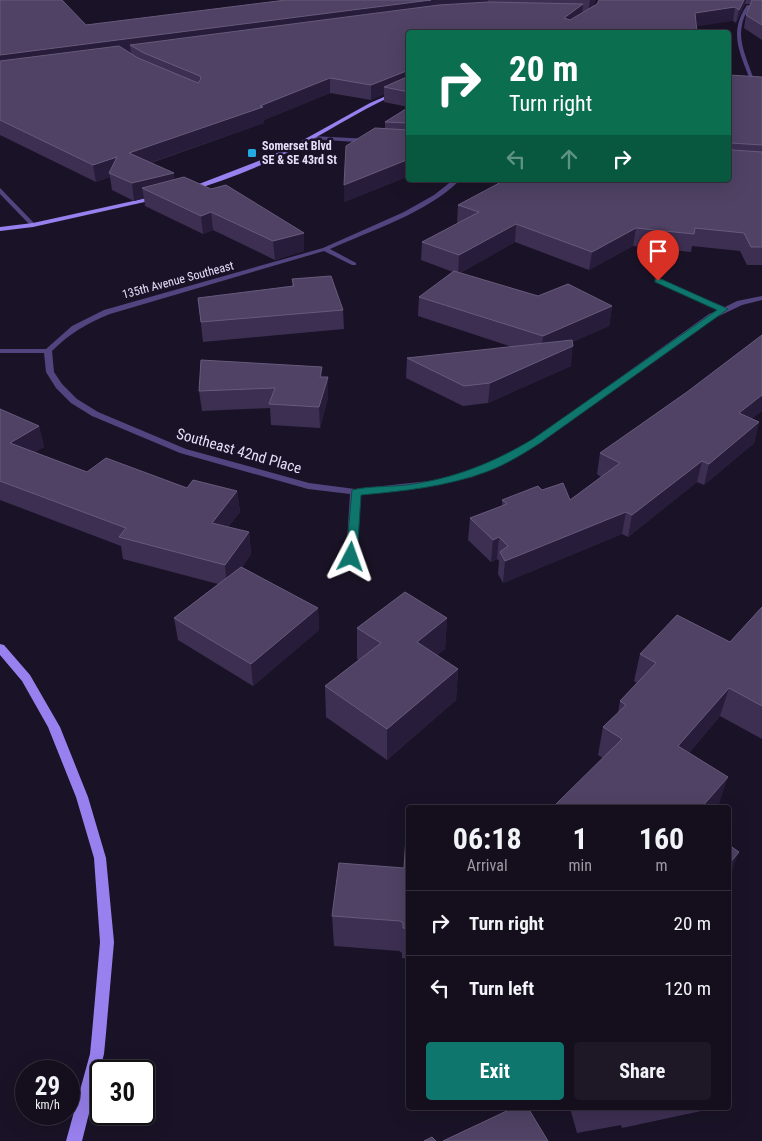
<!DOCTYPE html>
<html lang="en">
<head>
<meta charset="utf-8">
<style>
	:root { --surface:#140e1d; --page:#1d1726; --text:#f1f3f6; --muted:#9d9ca4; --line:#332e3b; --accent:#0f766e }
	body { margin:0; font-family:"Roboto Condensed",sans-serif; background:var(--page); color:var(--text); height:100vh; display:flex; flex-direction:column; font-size:19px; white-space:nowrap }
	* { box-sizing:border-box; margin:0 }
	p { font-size:16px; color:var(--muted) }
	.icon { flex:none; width:28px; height:28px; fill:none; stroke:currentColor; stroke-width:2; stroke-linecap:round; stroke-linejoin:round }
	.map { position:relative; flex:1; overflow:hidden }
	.side { position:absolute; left:406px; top:805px; width:325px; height:305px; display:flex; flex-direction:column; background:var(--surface); border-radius:5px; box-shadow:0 5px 20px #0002,0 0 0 1px var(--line) }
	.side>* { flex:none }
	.banner { position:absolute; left:406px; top:30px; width:325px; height:152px; border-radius:5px; box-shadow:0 5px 20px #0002,0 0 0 1px var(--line); background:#0b6e4f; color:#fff; overflow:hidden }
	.speed { position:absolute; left:15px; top:1060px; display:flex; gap:10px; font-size:25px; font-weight:700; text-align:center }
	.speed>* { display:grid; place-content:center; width:65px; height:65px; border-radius:50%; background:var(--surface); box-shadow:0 5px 20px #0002,0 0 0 1px var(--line); line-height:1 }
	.speed small { font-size:12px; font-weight:400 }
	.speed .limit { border:2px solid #111; border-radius:8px; background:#fff; color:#111 }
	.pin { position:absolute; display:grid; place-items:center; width:42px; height:42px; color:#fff; margin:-51px -21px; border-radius:50% 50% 50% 0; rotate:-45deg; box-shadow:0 0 5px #0007 }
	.pin .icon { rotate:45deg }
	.me { position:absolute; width:55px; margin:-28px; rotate:4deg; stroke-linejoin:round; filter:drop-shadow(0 0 4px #0008) }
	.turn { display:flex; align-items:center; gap:18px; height:105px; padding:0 20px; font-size:22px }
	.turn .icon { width:65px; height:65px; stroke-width:2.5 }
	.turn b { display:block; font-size:35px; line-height:42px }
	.lanes { display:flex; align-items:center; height:48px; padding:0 20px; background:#0003; justify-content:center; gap:25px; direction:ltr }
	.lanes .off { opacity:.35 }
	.eta { display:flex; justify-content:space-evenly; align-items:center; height:85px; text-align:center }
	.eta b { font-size:30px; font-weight:700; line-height:35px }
	.button { display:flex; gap:10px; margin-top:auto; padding:10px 20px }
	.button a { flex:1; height:58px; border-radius:5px; background:var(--accent); color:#fff; font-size:20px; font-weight:700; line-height:58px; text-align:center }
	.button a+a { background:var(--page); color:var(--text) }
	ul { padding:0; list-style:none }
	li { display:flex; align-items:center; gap:15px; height:65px; padding:0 20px; border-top:1px solid var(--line) }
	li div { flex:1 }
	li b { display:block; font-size:19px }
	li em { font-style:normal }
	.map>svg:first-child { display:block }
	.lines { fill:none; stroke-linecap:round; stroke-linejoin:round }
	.street { fill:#52457f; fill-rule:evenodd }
	.secondary { fill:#9881ee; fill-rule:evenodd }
	.wall { fill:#3d2f52 }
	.shaded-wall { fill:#271c39 }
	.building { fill:#4f4264; stroke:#675a7b }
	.route { fill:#0f766e; stroke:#0a4d48 }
	.poi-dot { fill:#23aae1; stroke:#1a1327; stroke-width:2 }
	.labels { text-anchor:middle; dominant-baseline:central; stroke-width:5; stroke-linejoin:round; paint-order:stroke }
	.far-poi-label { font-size:12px; font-weight:bold; fill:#e6defa; stroke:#1a1327; text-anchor:start }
	.far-street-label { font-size:12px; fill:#e6defa; stroke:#1a1327 }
	.street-label { font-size:15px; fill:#e6defa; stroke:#1a1327 }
</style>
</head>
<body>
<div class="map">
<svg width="762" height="1141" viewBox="0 0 762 1141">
	<rect width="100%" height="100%" fill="#1a1327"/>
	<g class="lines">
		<!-- street -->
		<g class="street">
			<path d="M 747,5 L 750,6 C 733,32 744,51 753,77 L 751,78 L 749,77 C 739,50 729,32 747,5 Z"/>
			<polygon points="311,136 370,139 373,141 370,143 313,139 311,138"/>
			<path d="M 453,180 L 460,180 C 427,213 372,230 330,249 L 356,263 L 356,265 L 352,265 L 324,251 L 110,314 C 87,323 69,334 52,351 L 54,372 L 62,384 L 77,399 L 98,412 L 186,449 L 309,483 L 355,489 L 438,480 L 482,467 L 534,439 L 709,314 L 719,310 L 656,282 L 656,280 L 660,280 L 725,307 L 737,301 L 762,296 L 762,300 L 742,305 L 715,318 L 540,443 L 501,465 L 473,477 L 438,485 L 359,494 L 356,557 L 351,560 L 346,557 L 350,494 L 308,489 L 180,453 L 92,416 L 71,403 L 56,388 L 46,372 L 44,353 L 0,353 L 0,349 L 46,349 L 72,326 L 104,310 L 323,248 L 404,212 L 434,195 Z"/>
			<polygon points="0,188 35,224 35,226 31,226 0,194"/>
		</g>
		<!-- secondary -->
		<g class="secondary">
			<path d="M 409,86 L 409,89 C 370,104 336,127 300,146 C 265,165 227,180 189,191 L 186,189 L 266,158 L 296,144 L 370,103 Z"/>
			<polygon points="156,196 158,197 158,199 33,227 0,231 0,227 33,223"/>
			<polygon points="0,644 4,645 30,675 60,727 88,797 106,858 114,942 106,1033 104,1054 82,1141 66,1141 90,1054 92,1033 100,942 94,858 76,797 48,727 22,681 0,655"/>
		</g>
	</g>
	<!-- wall -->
	<g class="wall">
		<polygon points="0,0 86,25 286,0 596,0 592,7 597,4 599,0 762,0 762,40 744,28 746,15 750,4 745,4 736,23 733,21 409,32 409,176 344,202 385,129 385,122 408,107 384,102 384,94 371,100 330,93 264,120 264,123 151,163 174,180 304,233 304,251 275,260 213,230 203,234 145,206 144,198 134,201 112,190 110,177 96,182 0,135"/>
		<polygon points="729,75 762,77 762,265 747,265 740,251 692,246 691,252 633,246 589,270 515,242 460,273 538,296 612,306 609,326 572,342 571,366 488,403 463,406 406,378 407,358 512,347 418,316 419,297 453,272 421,260 422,242 458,223 457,222 458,205"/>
		<polygon points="292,279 343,310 344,329 203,342 198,298 292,286"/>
		<polygon points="323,377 328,377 328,398 320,428 271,425 270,408 202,411 199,391"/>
		<polygon points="0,409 39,426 44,447 34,452 87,472 187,488 237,491 240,512 228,527 249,532 251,554 242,567 318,608 319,630 253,686 178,640 174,618 218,584 123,559 121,546 0,500"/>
		<polygon points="752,419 759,422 754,443 704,485 697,482 628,537 622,534 503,583 498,574 499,561 497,559 491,562 468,540 470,518 502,506 502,500 542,490 570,500 601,477 597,474 600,453"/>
		<polygon points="762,607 762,739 720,716 689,753 719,804 603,758 598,755 603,727 618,713 620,701 637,683 634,681 640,654 730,642"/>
		<polygon points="447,618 445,649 437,655 458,669 456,700 387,760 326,717 325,686 359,660 357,659 357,628"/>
		<polygon points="409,837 409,959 402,958 402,953 399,951 334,946 332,916 404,868"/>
		<polygon points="570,1108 707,1108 706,1110 622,1128 621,1125 577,1133"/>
	</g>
	<!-- shaded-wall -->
	<g class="shaded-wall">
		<polygon points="431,0 488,0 487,9 130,45 131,53 0,70 0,55"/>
		<polygon points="590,0 596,0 588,13"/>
		<polygon points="744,0 746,0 745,4 736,23 739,10"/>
		<polygon points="583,4 582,18 563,32 564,18"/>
		<polygon points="735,7 733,21 693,27 695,13"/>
		<polygon points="409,70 408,84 384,87 384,94 371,100 371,85"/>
		<polygon points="330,78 330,93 264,120 264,123 132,169 129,153 260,106"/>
		<polygon points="117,157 109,173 110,177 96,182 93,165"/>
		<polygon points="409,159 409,176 344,202 344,185"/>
		<polygon points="174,173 176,189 142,188 144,198 134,201 132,183"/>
		<polygon points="211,212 213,230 203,234 201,216"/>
		<polygon points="516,224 515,242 458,274 459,255"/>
		<polygon points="636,228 633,246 589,270 592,252"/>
		<polygon points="304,233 304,251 275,260 273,241"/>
		<polygon points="612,306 609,326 541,356 543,336"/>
		<polygon points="573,346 571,366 488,403 490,383"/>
		<polygon points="322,367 323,387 320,377"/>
		<polygon points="328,377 328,398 320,428 319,407"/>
		<polygon points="762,395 762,411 734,434 739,413"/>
		<polygon points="759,422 754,443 704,485 709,464"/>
		<polygon points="39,426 44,447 16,464 10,443"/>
		<polygon points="702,461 697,482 628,537 632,515"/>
		<polygon points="237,491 240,512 214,544 212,523"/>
		<polygon points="626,512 622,534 503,583 505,561"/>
		<polygon points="249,532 251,554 227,587 225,565"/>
		<polygon points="499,537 497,559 491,562 493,540"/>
		<polygon points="318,608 319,630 253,686 251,664"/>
		<polygon points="447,618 445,649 416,673 417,642"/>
		<polygon points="458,669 456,700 387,760 387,729"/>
		<polygon points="729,688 720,716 671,774 678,746"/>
		<polygon points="728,777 719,804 716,808 701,808"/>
		<polygon points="739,852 729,879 729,880 729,864"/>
	</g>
	<!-- building -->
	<g class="building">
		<polygon points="0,0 62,0 86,25 286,0 431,0 0,55"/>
		<polygon points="599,0 744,0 739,10 735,7 695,13 697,32 409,32 409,70 371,85 330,78 260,106 263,107 129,153 174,173 132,183 109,173 117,157 93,165 0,120 0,61 119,46 138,58 198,83 201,79 200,76 144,53 130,45 439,5 488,2 583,4 564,18 570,20 597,4"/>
		<polygon points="752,0 762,0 762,25 746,15"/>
		<polygon points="729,75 762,77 762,145 731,143 732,150 762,152 762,247 751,247 744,233 695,228 694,234 636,228 592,252 516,224 459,255 422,242 479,212 458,205 505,180 729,180"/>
		<polygon points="409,76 409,92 384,87"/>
		<polygon points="409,107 409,123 385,122"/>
		<polygon points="375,128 409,130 409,159 344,185 346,146"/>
		<polygon points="184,177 211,189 226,185 304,233 273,241 211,212 201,216 142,188"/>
		<polygon points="454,271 538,296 568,284 612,306 543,336 419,297"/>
		<polygon points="331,276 343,310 201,322 198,298 294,286 292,279"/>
		<polygon points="762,335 762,395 739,413 759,422 709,464 702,461 632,515 626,512 505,561 500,552 508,546 499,537 493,540 470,518 507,504 502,500 538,486 542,490 563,483 570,500 620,463 600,453 687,392"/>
		<polygon points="572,340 573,346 490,383 464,386 407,358"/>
		<polygon points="201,360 322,367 320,377 328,377 319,407 269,404 275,388 199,391"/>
		<polygon points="0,409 39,426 10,443 87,472 106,458 187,488 193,480 237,491 212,523 249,532 225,565 119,537 126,528 0,481"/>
		<polygon points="241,567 318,608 251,664 174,618"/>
		<polygon points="405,592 447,618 417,642 458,669 387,729 325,686 381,643 357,628"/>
		<polygon points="762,607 762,706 729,688 678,746 728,777 701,808 552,808 622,739 603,727 626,705 620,701 656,663 640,654 677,615 730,642"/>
		<polygon points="406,837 409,837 409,929 403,928 403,923 400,921 332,916 339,863 404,868"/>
		<polygon points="729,845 739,852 729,864"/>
		<polygon points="513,1108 528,1108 548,1141 443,1141"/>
		<polygon points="432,1137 436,1141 424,1141"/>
	</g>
	<!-- route -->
	<path class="route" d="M 655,279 L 661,279 L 728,309 L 540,443 C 523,454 505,465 486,472 C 445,487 403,491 361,495 L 357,557 L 351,561 L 347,560 L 346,557 L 352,490 C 369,486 388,487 406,485 C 453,479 493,463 533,439 L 717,310 L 655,282 Z"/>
	<!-- markers -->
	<rect class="poi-dot" x="247" y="148" width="10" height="10" rx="2.5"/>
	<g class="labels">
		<!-- far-poi labels -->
		<g class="far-poi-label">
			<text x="262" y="146">Somerset Blvd<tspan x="262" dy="14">SE &amp; SE 43rd St</tspan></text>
		</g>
		<!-- far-street labels -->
		<g class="far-street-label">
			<text transform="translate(178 280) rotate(-15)">135th Avenue Southeast</text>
		</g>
		<!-- street labels -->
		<g class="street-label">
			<text transform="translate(239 451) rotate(16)">Southeast 42nd Place</text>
		</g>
	</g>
</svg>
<div class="speed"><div>29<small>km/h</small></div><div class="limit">30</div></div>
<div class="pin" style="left:658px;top:281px;background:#d93025"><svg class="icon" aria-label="arrive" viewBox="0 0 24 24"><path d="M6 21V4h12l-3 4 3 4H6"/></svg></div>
<svg class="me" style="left:351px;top:557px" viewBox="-20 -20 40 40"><path d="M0-17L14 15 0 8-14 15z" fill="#0f766e" stroke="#fff" stroke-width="4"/></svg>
<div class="banner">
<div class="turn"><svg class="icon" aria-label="right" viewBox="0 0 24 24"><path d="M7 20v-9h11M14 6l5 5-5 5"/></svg><div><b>20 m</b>Turn right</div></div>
<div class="lanes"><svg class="icon off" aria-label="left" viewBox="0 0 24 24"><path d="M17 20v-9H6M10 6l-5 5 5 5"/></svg><svg class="icon off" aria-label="ahead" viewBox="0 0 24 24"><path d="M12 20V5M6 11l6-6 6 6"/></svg><svg class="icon" aria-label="right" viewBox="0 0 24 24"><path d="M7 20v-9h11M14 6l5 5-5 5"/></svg></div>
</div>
<section class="side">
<div class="eta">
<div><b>06:18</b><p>Arrival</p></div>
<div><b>1</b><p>min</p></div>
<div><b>160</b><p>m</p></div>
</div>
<ul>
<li><svg class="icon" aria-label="right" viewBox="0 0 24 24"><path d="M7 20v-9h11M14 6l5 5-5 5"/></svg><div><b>Turn right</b></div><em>20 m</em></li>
<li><svg class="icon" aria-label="left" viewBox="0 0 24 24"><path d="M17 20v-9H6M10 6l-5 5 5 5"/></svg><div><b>Turn left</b></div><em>120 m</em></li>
</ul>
<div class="button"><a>Exit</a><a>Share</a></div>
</section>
</div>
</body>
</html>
